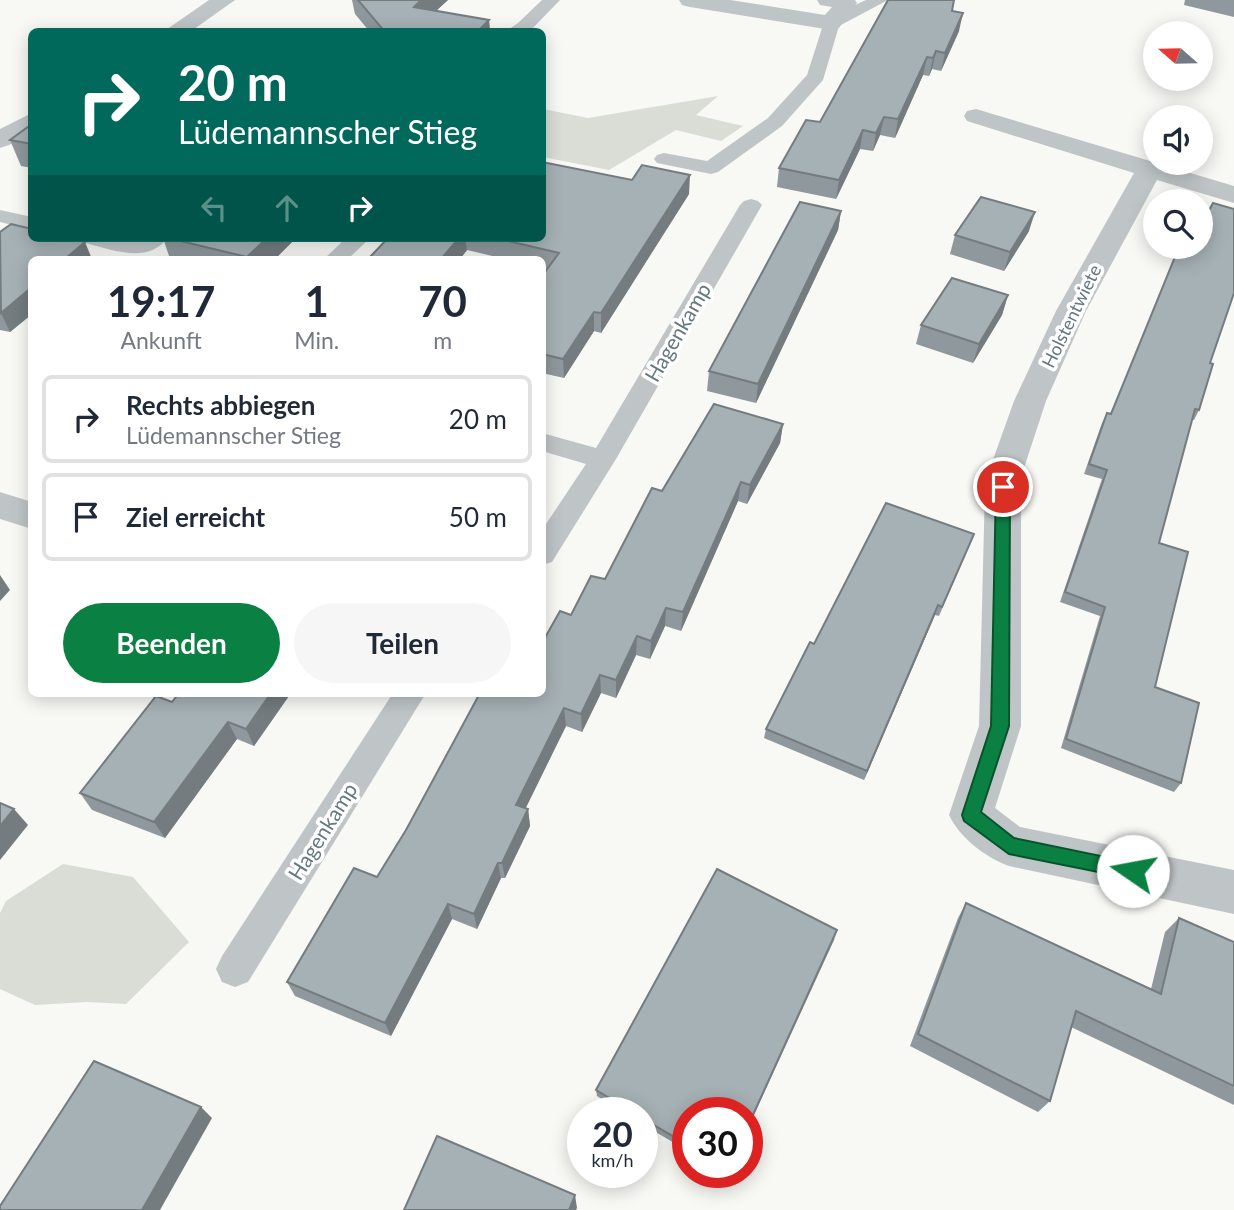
<!DOCTYPE html>
<html lang="de">
<head>
<meta charset="utf-8">
<style>
	:root { --surface:#fff; --page:#f6f6f7; --text:#1f2937; --muted:#747a83; --line:#e0e1e3; --accent:#0b8043 }
	body { margin:0; font-family:Lato,sans-serif; background:var(--page); color:var(--text); height:100vh; display:flex; flex-direction:column; font-size:26px; white-space:nowrap }
	* { box-sizing:border-box; margin:0 }
	p { font-size:23px; color:var(--muted) }
	.icon { flex:none; width:38px; height:38px; fill:none; stroke:currentColor; stroke-width:2; stroke-linecap:round; stroke-linejoin:round }
	.map { position:relative; flex:1; overflow:hidden }
	.sheet { position:absolute; left:28px; top:256px; width:518px; height:441px; display:flex; flex-direction:column; background:var(--surface); border-radius:10px; box-shadow:0 4px 18px #0003 }
	.sheet>* { flex:none }
	.top-card { position:absolute; left:28px; top:28px; width:518px; height:214px; border-radius:10px; box-shadow:0 4px 18px #0003; background:#00695c; color:#fff; overflow:hidden }
	.needle { width:46px; rotate:290deg }
	.controls { position:absolute; left:1143px; top:21px; display:grid; gap:14px }
	.controls a { display:grid; place-items:center; width:70px; height:70px; border-radius:50%; background:var(--surface); box-shadow:0 4px 18px #0003; font-size:35px }
	.speed { position:absolute; left:567px; top:1097px; display:flex; gap:14px; font-size:35px; font-weight:700; text-align:center }
	.speed>* { display:grid; place-content:center; width:91px; height:91px; border-radius:50%; background:var(--surface); box-shadow:0 4px 18px #0003; line-height:1 }
	.speed small { font-size:18px; font-weight:400 }
	.speed .limit { border:10px solid #d22; background:#fff; color:#111 }
	.pin { position:absolute; display:grid; place-items:center; width:60px; height:60px; color:#fff; margin:-30px; border:4px solid #fff; border-radius:50%; box-shadow:0 2px 7px #0007 }
	.me { position:absolute; width:77px; margin:-38px; rotate:282deg; stroke-linejoin:round; filter:drop-shadow(0 0 5px #0008) }
	.turn { display:flex; align-items:center; gap:24px; height:147px; padding:0 35px; font-size:32px }
	.turn .icon { width:91px; height:91px; stroke-width:2.5 }
	.turn b { display:block; font-size:49px; line-height:60px }
	.lanes { display:flex; align-items:center; height:66px; padding:0 35px; background:#0003; justify-content:center; gap:35px; direction:ltr }
	.lanes .off { opacity:.35 }
	.eta { display:flex; justify-content:space-evenly; align-items:center; height:119px; text-align:center }
	.eta b { font-size:42px; font-weight:700; line-height:49px }
	.primary-button { display:flex; gap:14px; margin-top:auto; padding:14px 35px }
	.primary-button a { flex:1; height:80px; border-radius:42px; background:var(--accent); color:#fff; font-size:28px; font-weight:700; line-height:80px; text-align:center }
	.primary-button a+a { background:var(--page); color:var(--text) }
	ul { padding:0; list-style:none }
	li { display:flex; align-items:center; gap:21px; height:88px; margin:0 14px 10px; padding:0 21px; border:4px solid var(--line); border-radius:10px }
	li div { flex:1 }
	li b { display:block; font-size:26px }
	li em { font-style:normal }
	.map>svg:first-child { display:block }
	.green { fill:#d9ddd5 }
	.lines { fill:none; stroke-linecap:round; stroke-linejoin:round }
	.service { fill:#bfc5c7; fill-rule:evenodd }
	.minor { fill:#bfc5c7; fill-rule:evenodd }
	.wall { fill:#8f989c }
	.shaded-wall { fill:#747c7f }
	.building { fill:#a6b1b5; stroke:#747c7f; stroke-width:2 }
	.route { fill:#0b8043; stroke:#07532c; stroke-width:2 }
	.labels { text-anchor:middle; dominant-baseline:central; stroke-width:7; stroke-linejoin:round; paint-order:stroke }
	.far-street-label { font-size:18px; fill:#64787f; stroke:#fff }
	.street-label { font-size:21px; fill:#64787f; stroke:#fff }
</style>
</head>
<body>
<div class="map">
<svg width="1234" height="1210" viewBox="0 0 1234 1210">
	<rect width="100%" height="100%" fill="#f8f8f5"/>
	<!-- green -->
	<g class="green">
		<polygon points="718,96 696,115 743,126 721,141 676,130 609,170 543,157 543,109 588,118"/>
		<polygon points="63,864 133,877 189,942 126,1004 87,1002 35,1005 0,989 0,913 6,901"/>
	</g>
	<g class="lines">
		<!-- service -->
		<g class="service">
			<polygon points="542,0 560,0 530,31 505,32 518,23"/>
			<polygon points="866,0 888,0 839,26 823,80 782,126 718,172 711,174 657,163 654,159 657,155 664,153 707,161 768,118 807,75 825,19"/>
			<polygon points="751,199 758,201 762,205 616,459 552,562 542,565 542,530 586,464 542,451 542,433 596,448 740,205 744,201"/>
			<polygon points="0,210 32,217 32,230 0,222"/>
			<path d="M 82,238 L 134,241 L 139,238 L 167,238 C 148,265 111,249 85,243 Z"/>
			<polygon points="346,238 370,238 348,259 324,259"/>
			<polygon points="393,693 426,693 248,982 235,987 222,982 216,969 222,956"/>
		</g>
		<!-- minor -->
		<g class="minor">
			<polygon points="209,0 235,0 190,32 163,32"/>
			<polygon points="679,0 730,0 825,15 832,7 820,5 817,0 855,0 857,3 839,28 831,30 690,7 682,5"/>
			<path d="M 976,109 L 1234,186 L 1234,203 L 1157,180 L 1086,311 L 1046,401 L 1024,468 L 1019,477 L 1015,478 L 1021,487 L 1021,726 L 995,808 L 1020,827 L 1234,870 L 1234,914 L 1009,866 C 985,857 960,838 949,815 L 979,726 L 985,487 L 991,478 L 995,477 L 990,468 L 1014,401 L 1056,311 L 1134,173 L 967,121 L 964,116 L 967,111 Z"/>
			<polygon points="32,113 32,131 9,145 0,148 0,129"/>
			<polygon points="0,492 32,502 32,529 0,519"/>
		</g>
	</g>
	<!-- wall -->
	<g class="wall">
		<polygon points="352,0 448,0 436,11 489,20 490,32 370,32 355,14"/>
		<polygon points="1185,0 1234,0 1234,17 1184,5"/>
		<polygon points="952,11 959,31 941,71 932,69 929,76 923,75 895,138 880,135 873,151 860,149 836,199 777,187 779,168 820,122"/>
		<polygon points="32,124 32,168 21,166 10,140"/>
		<polygon points="689,194 601,333 594,331 564,378 542,373 542,276 547,269 542,268 542,259 505,259 467,250 460,259 370,259 369,258 388,238 542,238"/>
		<polygon points="841,211 838,230 756,403 707,391 709,371"/>
		<polygon points="1205,218 1210,363 1199,410 1194,420 1192,420 1159,543 1155,687 1181,783 1174,792 1061,748 1100,616 1060,602 1102,479 1084,474 1102,423 1107,413 1110,414"/>
		<polygon points="1029,231 1004,271 950,254 955,235"/>
		<polygon points="0,232 32,259 32,314 10,332 0,330"/>
		<polygon points="163,238 296,238 275,259 170,259"/>
		<polygon points="1008,295 1002,315 973,363 916,344 921,325"/>
		<polygon points="783,424 780,443 747,504 738,501 681,631 665,626 650,659 636,655 616,698 601,693 582,732 566,726 525,808 528,809 530,826 505,878 501,878 477,929 452,919 391,1036 295,996 287,982 377,877 542,693 571,615 605,579 662,491"/>
		<polygon points="974,534 939,616 935,615 864,780 764,738 766,729"/>
		<polygon points="179,693 291,693 254,746 237,739 165,838 92,810 80,793 172,702"/>
		<polygon points="966,903 1151,989 1165,932 1179,918 1234,942 1234,1105 1071,1027 1050,1101 1038,1112 910,1046 958,918"/>
		<polygon points="835,938 747,1130 747,1113 688,1113 688,1151 642,1124 642,1113 625,1113 597,1096 596,1090"/>
	</g>
	<!-- shaded-wall -->
	<g class="shaded-wall">
		<polygon points="421,0 448,0 417,28 414,7"/>
		<polygon points="963,13 959,31 941,71 945,53"/>
		<polygon points="489,20 490,32 477,32"/>
		<polygon points="936,51 932,69 929,76 933,58"/>
		<polygon points="927,57 923,75 895,138 898,119"/>
		<polygon points="884,117 880,135 873,151 876,133"/>
		<polygon points="863,130 860,149 836,199 839,180"/>
		<polygon points="690,175 689,194 601,333 601,313"/>
		<polygon points="841,211 838,230 756,403 758,384"/>
		<polygon points="1035,212 1029,231 1004,271 1010,252"/>
		<polygon points="267,238 296,238 275,259 248,259 247,257"/>
		<polygon points="459,238 465,238 467,250 460,259 441,259"/>
		<polygon points="85,242 92,259 65,259"/>
		<polygon points="32,287 32,314 10,332 1,313"/>
		<polygon points="1008,295 1002,315 973,363 979,344"/>
		<polygon points="594,312 594,331 564,378 563,359"/>
		<polygon points="783,424 780,443 747,504 750,485"/>
		<polygon points="741,482 738,501 681,631 683,612"/>
		<polygon points="0,575 10,590 0,601"/>
		<polygon points="938,605 935,615 864,780 867,771"/>
		<polygon points="666,608 665,626 650,659 651,641"/>
		<polygon points="637,636 636,655 616,698 616,680"/>
		<polygon points="600,675 601,693 582,732 581,714"/>
		<polygon points="271,693 291,693 254,746 246,729"/>
		<polygon points="564,708 566,726 519,822 516,805"/>
		<polygon points="228,722 237,739 165,838 154,822"/>
		<polygon points="14,809 28,825 0,860 0,826"/>
		<polygon points="528,809 530,826 505,878 502,863"/>
		<polygon points="498,863 501,878 477,929 474,914"/>
		<polygon points="448,904 452,919 391,1036 385,1023"/>
		<polygon points="201,1107 212,1118 160,1210 142,1210"/>
		<polygon points="575,1195 577,1208 576,1210 569,1210"/>
	</g>
	<!-- building -->
	<g class="building">
		<polygon points="358,0 421,0 414,7 489,20 477,32 385,32"/>
		<polygon points="888,0 954,0 952,11 963,13 945,53 936,51 933,58 927,57 898,119 884,117 876,133 863,130 839,180 779,168 806,120 820,122"/>
		<polygon points="32,124 32,144 10,140"/>
		<polygon points="542,162 632,180 642,165 690,175 601,313 594,312 563,359 542,354 542,276 559,253 495,238 542,238"/>
		<polygon points="981,197 1035,212 1010,252 955,235"/>
		<polygon points="800,202 841,211 758,384 709,371"/>
		<polygon points="1213,203 1234,209 1234,293 1210,363 1213,364 1199,410 1195,409 1159,543 1188,552 1155,687 1199,703 1181,783 1066,739 1105,607 1065,592 1107,470 1089,464 1107,413 1111,414 1179,247 1200,247 1200,217 1205,218"/>
		<polygon points="11,224 32,229 32,238 69,238 85,242 65,259 32,259 32,287 1,313 0,232"/>
		<polygon points="168,238 267,238 247,257"/>
		<polygon points="388,238 459,238 441,259 375,259 369,258"/>
		<polygon points="952,278 1008,295 979,344 921,325"/>
		<polygon points="714,404 783,424 750,485 741,482 683,612 666,608 651,641 637,636 616,680 600,675 581,714 564,708 516,805 528,809 502,863 498,863 474,914 448,904 385,1023 287,982 354,868 377,877 406,830 480,693 542,693 542,643 560,611 571,615 591,576 605,579 652,488 662,491"/>
		<polygon points="886,503 974,534 942,607 938,605 867,771 766,729 810,642 814,644"/>
		<polygon points="179,693 271,693 246,729 228,722 154,822 80,793 156,696 172,702"/>
		<polygon points="0,803 14,809 0,826"/>
		<polygon points="717,869 837,930 747,1128 747,1113 688,1113 688,1145 642,1118 642,1113 635,1113 596,1090"/>
		<polygon points="966,903 1161,994 1179,918 1234,942 1234,1086 1076,1011 1050,1101 918,1034"/>
		<polygon points="94,1061 201,1107 142,1210 0,1210 0,1206"/>
		<polygon points="437,1136 575,1195 569,1210 404,1210"/>
	</g>
	<!-- route -->
	<polygon class="route" points="1003,482 1010,487 1009,726 981,812 1014,838 1140,864 1143,871 1140,877 1133,879 1009,854 964,821 962,815 991,726 996,487"/>
	<g class="labels">
		<!-- far-street labels -->
		<g class="far-street-label">
			<text transform="translate(1071 316) rotate(-64)">Holstentwiete</text>
		</g>
		<!-- street labels -->
		<g class="street-label">
			<text transform="translate(677 332) rotate(-60)">Hagenkamp</text>
			<text transform="translate(322 831) rotate(-58)">Hagenkamp</text>
		</g>
	</g>
</svg>
<div class="controls">
<a><svg class="needle" viewBox="-14 -14 28 28"><path d="M0-13l5 13h-10z" fill="#e53935"/><path d="M0 13l5-13h-10z" fill="#747a83"/></svg></a>
<a><svg class="icon" aria-label="sound" viewBox="0 0 24 24"><path d="M4 9h4l5-4v14l-5-4H4zM17 9q2 3 0 6"/></svg></a>
<a><svg class="icon" aria-label="search" viewBox="0 0 24 24"><circle cx="10" cy="10" r="6"/><path d="M15 15l6 6"/></svg></a>
</div>
<div class="speed"><div>20<small>km/h</small></div><div class="limit">30</div></div>
<div class="pin" style="left:1003px;top:487px;background:#d93025"><svg class="icon" aria-label="arrive" viewBox="0 0 24 24"><path d="M6 21V4h12l-3 4 3 4H6"/></svg></div>
<svg class="me" style="left:1133px;top:871px" viewBox="-20 -20 40 40"><circle r="19" fill="#fff"/><path d="M0-13L10 11 0 6-10 11z" fill="#0b8043"/></svg>
<div class="top-card">
<div class="turn"><svg class="icon" aria-label="right" viewBox="0 0 24 24"><path d="M7 20v-9h11M14 6l5 5-5 5"/></svg><div><b>20 m</b>Lüdemannscher Stieg</div></div>
<div class="lanes"><svg class="icon off" aria-label="left" viewBox="0 0 24 24"><path d="M17 20v-9H6M10 6l-5 5 5 5"/></svg><svg class="icon off" aria-label="ahead" viewBox="0 0 24 24"><path d="M12 20V5M6 11l6-6 6 6"/></svg><svg class="icon" aria-label="right" viewBox="0 0 24 24"><path d="M7 20v-9h11M14 6l5 5-5 5"/></svg></div>
</div>
<section class="sheet">
<div class="eta">
<div><b>19:17</b><p>Ankunft</p></div>
<div><b>1</b><p>Min.</p></div>
<div><b>70</b><p>m</p></div>
</div>
<ul>
<li><svg class="icon" aria-label="right" viewBox="0 0 24 24"><path d="M7 20v-9h11M14 6l5 5-5 5"/></svg><div><b>Rechts abbiegen</b><p>Lüdemannscher Stieg</p></div><em>20 m</em></li>
<li><svg class="icon" aria-label="arrive" viewBox="0 0 24 24"><path d="M6 21V4h12l-3 4 3 4H6"/></svg><div><b>Ziel erreicht</b></div><em>50 m</em></li>
</ul>
<div class="primary-button"><a>Beenden</a><a>Teilen</a></div>
</section>
</div>
</body>
</html>
